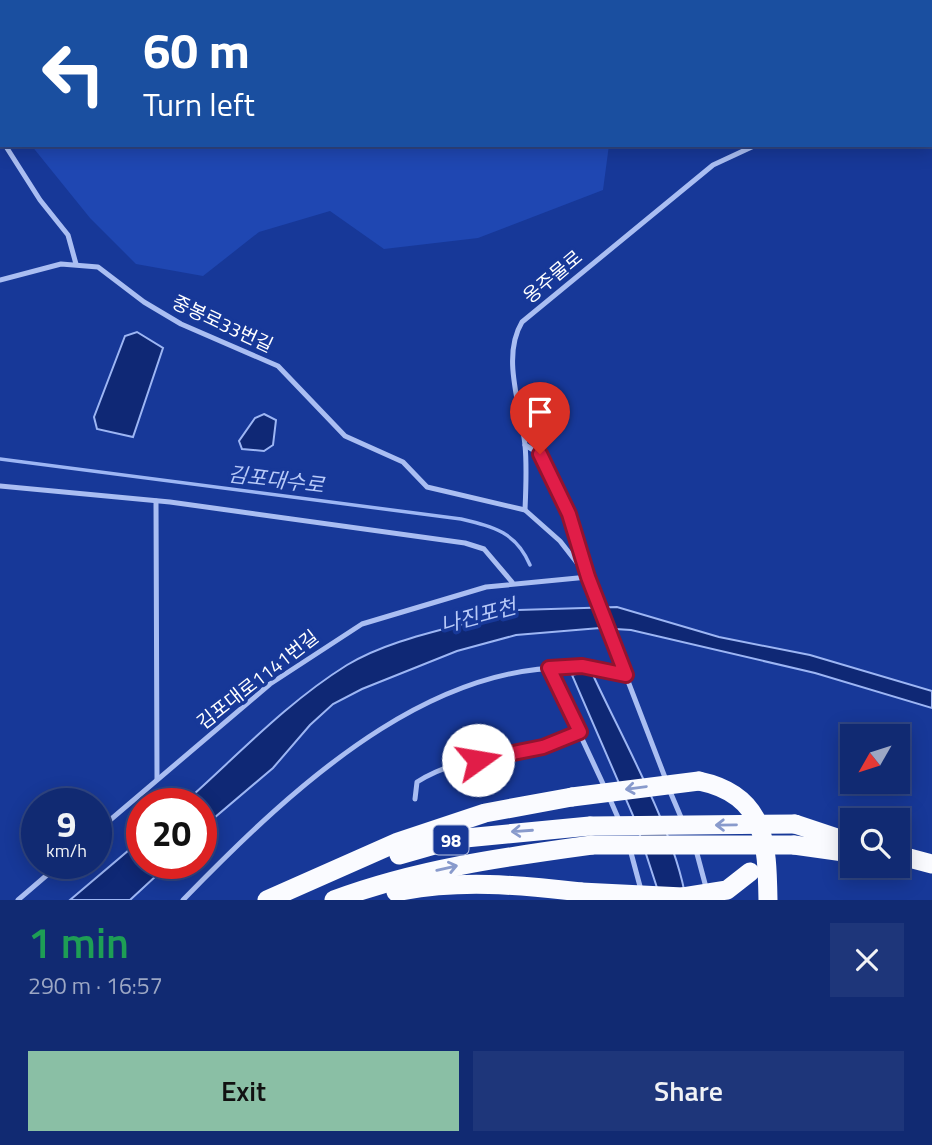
<!DOCTYPE html>
<html lang="en">
<head>
<meta charset="utf-8">
<style>
	:root { --surface:#112a72; --page:#1e367a; --text:#f1f3f6; --muted:#9ca7c4; --line:#304684; --accent:#8abfa5 }
	body { margin:0; font-family:"Titillium Web","Noto Sans KR",sans-serif; background:var(--page); color:var(--text); height:100vh; display:flex; flex-direction:column; font-size:26px; white-space:nowrap }
	* { box-sizing:border-box; margin:0 }
	p { font-size:23px; color:var(--muted) }
	.icon { flex:none; width:38px; height:38px; fill:none; stroke:currentColor; stroke-width:2; stroke-linecap:round; stroke-linejoin:round }
	.map { position:relative; height:900px; overflow:hidden }
	.side { display:flex; flex-direction:column; background:var(--surface); flex:1 }
	.side>* { flex:none }
	.guide { position:absolute; left:0px; top:0px; width:933px; height:147px; box-shadow:0 4px 18px #0003,0 0 0 2px var(--line); background:#1a4fa0; color:#fff; overflow:hidden }
	.needle { width:46px; rotate:231deg }
	.fabs { position:absolute; left:840px; top:724px; display:grid; gap:14px }
	.fabs a { display:grid; place-items:center; width:70px; height:70px; border-radius:0px; background:var(--surface); box-shadow:0 4px 18px #0003,0 0 0 2px var(--line); font-size:35px }
	.speed { position:absolute; left:21px; top:788px; display:flex; gap:14px; font-size:35px; font-weight:700; text-align:center }
	.speed>* { display:grid; place-content:center; width:91px; height:91px; border-radius:50%; background:var(--surface); box-shadow:0 4px 18px #0003,0 0 0 2px var(--line); line-height:1 }
	.speed small { font-size:18px; font-weight:400 }
	.speed .limit { border:10px solid #d22; background:#fff; color:#111 }
	.pin { position:absolute; display:grid; place-items:center; width:60px; height:60px; color:#fff; margin:-72px -30px; border-radius:50% 50% 50% 0; rotate:-45deg; box-shadow:0 0 7px #0007 }
	.pin .icon { rotate:45deg }
	.me { position:absolute; width:77px; margin:-38px; rotate:77deg; stroke-linejoin:round; filter:drop-shadow(0 0 5px #0008) }
	.turn { display:flex; align-items:center; gap:24px; height:147px; padding:0 28px; font-size:32px }
	.turn .icon { width:91px; height:91px; stroke-width:2.5 }
	.turn b { display:block; font-size:49px; line-height:60px }
	.round { display:grid; place-items:center; flex:none; width:74px; height:74px; border-radius:0px; background:var(--page) }
	.summary { display:flex; align-items:center; justify-content:space-between; height:119px; padding:0 28px }
	h1 { font-size:42px; font-weight:600; line-height:52px; color:#1e9e55 }
	.primary-button { display:flex; gap:14px; margin-top:auto; padding:14px 28px }
	.primary-button a { flex:1; height:80px; border-radius:0px; background:var(--accent); color:#111; font-size:28px; font-weight:600; line-height:80px; text-align:center }
	.primary-button a+a { background:var(--page); color:var(--text) }
	.map>svg:first-child { display:block }
	.green { fill:#1f47b2 }
	.water { fill:#0f2875; stroke:#9db6f4; stroke-width:2 }
	.lines { fill:none; stroke-linecap:round; stroke-linejoin:round }
	.stream { stroke:#9db6f4; stroke-width:3.5 }
	.service { stroke:#aabef2; stroke-width:5 }
	.trunk { stroke:#fafbff; stroke-width:19 }
	.trunk-bridge { stroke:#fafbff; stroke-width:19 }
	.oneway { stroke:#889acc }
	.route-casing { stroke:#92132f; stroke-width:18 }
	.route { stroke:#e11d48; stroke-width:12 }
	.labels { text-anchor:middle; dominant-baseline:central; stroke-width:7; stroke-linejoin:round; paint-order:stroke }
	.shield { fill:#173898; stroke:#b9c3e0; stroke-width:2 }
	.shield-label { font-size:18px; font-weight:bold; fill:#fff }
	.street-label { font-size:19px; fill:#fff; stroke:#173898 }
	.water-label { font-size:21px; font-style:italic; fill:#b7c9f8; stroke:#173898 }
</style>
</head>
<body>
<div class="map">
<svg width="932" height="900" viewBox="0 0 932 900">
	<rect width="100%" height="100%" fill="#173898"/>
	<!-- green -->
	<g class="green">
		<polygon points="12,0 595,0 593,2"/>
		<polygon points="31,145 609,145 603,190 478,238 384,249 330,211 259,232 203,276 136,264 90,218"/>
	</g>
	<!-- water -->
	<g class="water">
		<polygon points="137,332 163,348 133,437 97,429 94,417 125,336"/>
		<polygon points="264,414 276,420 273,445 264,451 242,449 239,441 255,418"/>
		<path d="M 513,605 L 518,610 L 617,607 L 719,637 L 810,655 L 932,691 L 932,708 L 815,673 L 631,630 L 600,628 L 516,635 L 457,651 L 362,689 L 333,704 L 310,725 L 273,768 L 201,829 L 201,803 L 184,803 C 237,756 286,703 347,665 C 392,638 450,629 499,614 Z"/>
		<path d="M 584,672 L 593,675 C 623,740 675,831 686,900 L 661,900 L 635,820 L 572,675 Z"/>
		<polygon points="142,839 142,863 170,863 130,900 70,900"/>
	</g>
	<g class="lines">
		<!-- stream -->
		<path class="stream" d="M 0,459 L 461,519 C 494,527 516,532 530,565"/>
		<!-- service -->
		<g class="service">
			<polyline points="639,2 639,0"/>
			<polyline points="820,2 823,0"/>
			<polyline points="931,83 932,83"/>
			<polyline points="0,136 2,139"/>
			<polyline points="5,145 40,200 68,235 76,264"/>
			<polyline points="0,280 61,264 98,267 144,302 181,324 278,366 345,436 403,462 427,487 525,510 560,541 588,577 666,780"/>
			<polyline points="0,486 170,502 465,543 484,549 512,582"/>
			<polyline points="156,501 157,779"/>
			<path d="M 525,510 C 526,488 527,466 525,445 C 521,406 501,357 522,322 L 713,165 L 756,145"/>
			<polyline points="549,668 605,788"/>
			<polyline points="669,789 683,822"/>
			<polyline points="609,797 619,820"/>
			<path d="M 415,799 L 417,782 C 466,751 529,756 580,732"/>
			<polyline points="96,832 270,684 362,624 486,587 588,577 569,514 540,454 525,445"/>
			<polyline points="630,849 641,890"/>
			<polyline points="696,850 707,891"/>
			<polyline points="18,900 61,863"/>
			<path d="M 183,900 C 293,787 453,632 626,675"/>
		</g>
		<!-- trunk -->
		<g class="trunk">
			<path d="M 699,781 C 766,795 767,843 768,900"/>
			<polyline points="795,824 852,843"/>
			<polyline points="794,845 851,853"/>
			<polyline points="399,855 455,839 590,826"/>
			<polyline points="898,855 932,864"/>
			<path d="M 396,892 C 458,879 520,885 581,892"/>
			<polyline points="267,900 398,842 485,813 572,797"/>
			<path d="M 334,900 C 417,869 504,857 592,845"/>
		</g>
		<!-- trunk-bridge -->
		<g class="trunk-bridge">
			<polyline points="572,797 699,781"/>
			<polyline points="590,826 795,824"/>
			<polyline points="592,845 794,845"/>
			<polyline points="581,892 683,897 692,900"/>
			<polyline points="683,897 727,890 750,872"/>
		</g>
	</g>
	<!-- one-way arrows -->
	<defs><path id="oneway-shaft" d="M-6 0H5M1.5-3L5.5 0L1.5 3" fill="none" stroke-width="1.6" stroke-linecap="round" stroke-linejoin="round" transform="scale(1.75)"/></defs>
	<g class="oneway">
		<use href="#oneway-shaft" transform="translate(636 788) rotate(172)"/>
		<use href="#oneway-shaft" transform="translate(726 825) rotate(179)"/>
		<use href="#oneway-shaft" transform="translate(522 831) rotate(176)"/>
		<use href="#oneway-shaft" transform="translate(447 868) rotate(-13)"/>
	</g>
	<g class="lines">
		<defs>
			<polyline id="route" points="478,760 543,747 580,732 549,668 582,666 626,675 588,577 569,514 540,454"/>
		</defs>
		<!-- route casing -->
		<use href="#route" class="route-casing"/>
		<!-- route -->
		<use href="#route" class="route"/>
	</g>
	<g class="labels">
		<!-- shield labels -->
		<rect class="shield" x="433.5" y="825.5" width="35" height="29" rx="5"/>
		<g class="shield-label">
			<text x="451" y="840">98</text>
		</g>
		<!-- street labels -->
		<g class="street-label">
			<text transform="translate(552 276) rotate(-40)">옹주물로</text>
			<text transform="translate(223 323) rotate(25)">중봉로33번길</text>
			<text transform="translate(257 679) rotate(-38)">김포대로1141번길</text>
		</g>
		<!-- water labels -->
		<g class="water-label">
			<text transform="translate(276 479) rotate(7)">김포대수로</text>
			<text transform="translate(478 615) rotate(-15)">나진포천</text>
		</g>
	</g>
</svg>
<div class="fabs">
<a><svg class="needle" viewBox="-14 -14 28 28"><path d="M0-13l5 13h-10z" fill="#e53935"/><path d="M0 13l5-13h-10z" fill="#9ca7c4"/></svg></a>
<a><svg class="icon" aria-label="search" viewBox="0 0 24 24"><circle cx="10" cy="10" r="6"/><path d="M15 15l6 6"/></svg></a>
</div>
<div class="speed"><div>9<small>km/h</small></div><div class="limit">20</div></div>
<div class="pin" style="left:540px;top:454px;background:#d93025"><svg class="icon" aria-label="arrive" viewBox="0 0 24 24"><path d="M6 21V4h12l-3 4 3 4H6"/></svg></div>
<svg class="me" style="left:478px;top:760px" viewBox="-20 -20 40 40"><circle r="19" fill="#fff"/><path d="M0-13L10 11 0 6-10 11z" fill="#e11d48"/></svg>
<div class="guide">
<div class="turn"><svg class="icon" aria-label="left" viewBox="0 0 24 24"><path d="M17 20v-9H6M10 6l-5 5 5 5"/></svg><div><b>60 m</b>Turn left</div></div>
</div>
</div>
<section class="side">
<div class="summary"><div><h1>1 min</h1><p>290 m · 16:57</p></div><a class="round"><svg class="icon" aria-label="close" viewBox="0 0 24 24"><path d="M6 6l12 12M18 6L6 18"/></svg></a></div>
<div class="primary-button"><a>Exit</a><a>Share</a></div>
</section>
</body>
</html>
